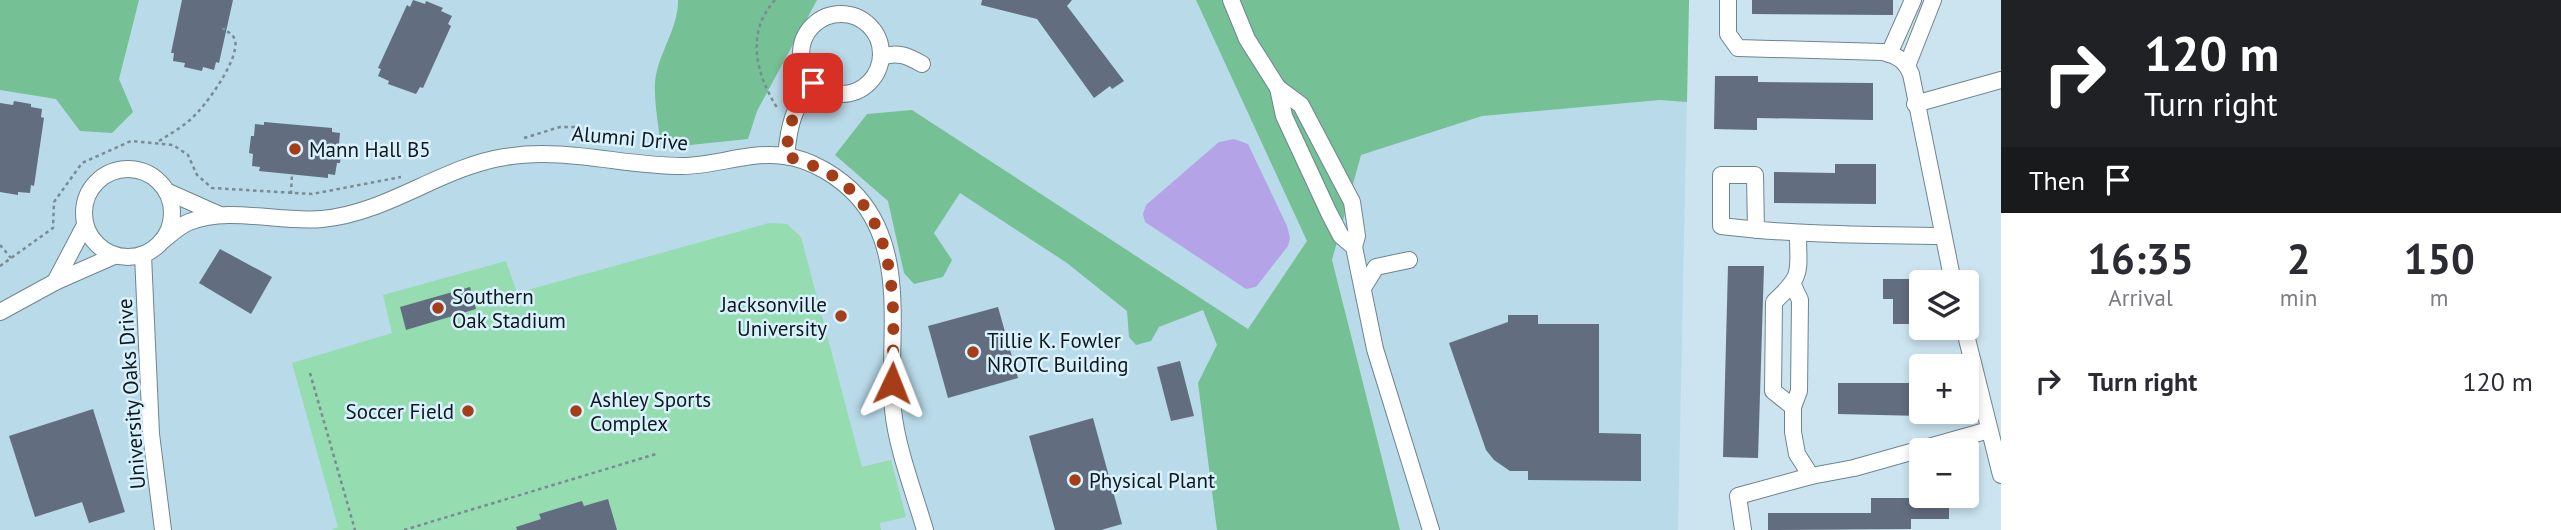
<!DOCTYPE html>
<html lang="en">
<head>
<meta charset="utf-8">
<style>
	:root { --surface:#fff; --page:#f2f2f3; --text:#2b2b33; --muted:#7c7c81 }
	body { margin:0; font-family:"PT Sans",sans-serif; background:var(--page); color:var(--text); height:100vh; display:flex; flex-direction:column; font-size:26px; white-space:nowrap }
	* { box-sizing:border-box; margin:0 }
	p { font-size:23px; color:var(--muted) }
	.icon { flex:none; width:38px; height:38px; fill:none; stroke:currentColor; stroke-width:2; stroke-linecap:round; stroke-linejoin:round }
	.map { position:relative; flex:1; overflow:hidden }
	.side { display:flex; flex-direction:column; background:var(--surface); width:560px }
	.side>* { flex:none }
	.hud { background:#202124; color:#fff; overflow:hidden }
	.fabs { position:absolute; left:1909px; top:270px; display:grid; gap:14px }
	.fabs a { display:grid; place-items:center; width:70px; height:70px; border-radius:7px; background:var(--surface); box-shadow:0 4px 10px #0003; font-size:35px }
	.pin { position:absolute; display:grid; place-items:center; width:60px; height:60px; color:#fff; margin:-30px; border-radius:14px; box-shadow:0 4px 10px #0006 }
	.me { position:absolute; width:77px; margin:-38px; rotate:2deg; stroke-linejoin:round; filter:drop-shadow(0 0 5px #0008) }
	.turn { display:flex; align-items:center; gap:24px; height:147px; padding:0 28px; font-size:32px }
	.turn .icon { width:91px; height:91px; stroke-width:2.5 }
	.turn b { display:block; font-size:49px; line-height:60px }
	.then { display:flex; align-items:center; height:66px; padding:0 28px; background:#0003; gap:14px; font-size:26px }
	.eta { display:flex; justify-content:space-evenly; align-items:center; height:119px; text-align:center }
	.eta b { font-size:42px; font-weight:800; line-height:49px }
	ul { padding:0; list-style:none }
	li { display:flex; align-items:center; gap:21px; height:98px; padding:0 28px }
	li div { flex:1 }
	li b { display:block; font-size:26px }
	li em { font-style:normal }
	main { display:flex; flex:1; min-height:0 }
	.map>svg:first-child { display:block }
	.built { fill:#b9dae9 }
	.green { fill:#95dcb1 }
	.forest { fill:#75c095 }
	.water { fill:#b4a3e7 }
	.building { fill:#626d7f }
	.lines { fill:none; stroke-linecap:round; stroke-linejoin:round }
	.minor-casing { stroke:#6e858f; stroke-width:18 }
	.path { stroke:#798b93; stroke-width:2.5; stroke-dasharray:3.5 3.5; stroke-linecap:butt }
	.minor { stroke:#fff; stroke-width:16 }
	.route { stroke:#a53e18; stroke-width:12; stroke-dasharray:0 21.6 }
	.poi-dot { fill:#a53e18; stroke:#d8f1fd; stroke-width:2.5 }
	.labels { text-anchor:middle; dominant-baseline:central; stroke-width:5; stroke-linejoin:round; paint-order:stroke }
	.street-label { font-size:21px; fill:#0f181c; stroke:#d8f1fd }
	.poi-label { font-size:21px; fill:#0f181c; stroke:#d8f1fd; text-anchor:start }
</style>
</head>
<body>
<main>
<div class="map">
<svg width="2001" height="530" viewBox="0 0 2001 530">
	<rect width="100%" height="100%" fill="#cbe4ef"/>
	<!-- built -->
	<polygon class="built" points="0,0 1689,0 1678,530 0,530"/>
	<!-- green -->
	<polygon class="green" points="769,223 787,224 801,237 862,467 891,460 906,517 880,523 881,530 331,530 338,527 292,363 392,333 383,295 506,261 517,293"/>
	<!-- forest -->
	<g class="forest">
		<polygon points="0,0 139,0 119,79 133,112 112,133 80,131 56,99 0,90"/>
		<path d="M 678,0 L 817,0 L 757,111 L 748,139 L 661,148 C 659,127 654,104 655,83 C 657,55 679,28 678,0 Z"/>
		<polygon points="1196,0 1689,0 1687,102 1660,100 1482,116 1361,155 1332,260 1400,530 1217,530 1198,383 1217,345 1203,310 1159,327 1151,341 1136,345 1129,337 1127,311 1067,263 960,193 934,233 952,260 943,277 914,284 904,273 888,201 835,155 867,114 912,110 1248,329 1307,241"/>
	</g>
	<!-- water -->
	<polygon class="water" points="1234,139 1248,144 1287,226 1290,238 1288,246 1256,287 1246,289 1145,222 1143,214 1146,205 1219,142"/>
	<!-- building -->
	<g class="building">
		<polygon points="182,0 233,0 219,63 216,62 214,70 203,67 202,71 184,67 185,63 173,61 174,53 171,53"/>
		<polygon points="413,0 425,4 426,1 443,8 441,11 452,16 448,24 451,26 423,88 420,87 416,94 388,84 389,81 378,76 381,69 378,68 407,5 410,7"/>
		<polygon points="982,0 1072,0 1067,6 1124,81 1112,89 1110,86 1094,98 1037,19 981,5"/>
		<polygon points="1752,0 1893,0 1893,15 1752,14"/>
		<polygon points="1715,76 1758,76 1758,82 1873,83 1873,120 1757,118 1757,130 1714,129"/>
		<polygon points="14,101 31,104 31,107 42,109 41,117 44,118 34,186 31,185 30,193 18,192 18,195 0,192 0,103 13,105"/>
		<polygon points="264,122 332,128 332,132 340,133 339,144 342,145 340,163 337,163 335,175 328,174 328,178 259,171 260,167 252,166 253,154 249,153 251,136 254,136 255,124 264,125"/>
		<polygon points="1835,164 1876,164 1876,204 1774,203 1774,172 1835,173"/>
		<polygon points="220,249 272,277 251,314 199,283"/>
		<polygon points="1728,266 1764,266 1758,458 1723,457"/>
		<polygon points="1883,279 1922,279 1922,324 1893,324 1893,299 1883,299"/>
		<polygon points="470,287 476,309 406,330 400,307"/>
		<polygon points="998,307 1018,378 948,398 928,326"/>
		<polygon points="1508,315 1538,315 1538,324 1599,324 1599,433 1641,434 1641,481 1528,480 1528,471 1510,471 1494,460 1486,450 1449,343 1508,322"/>
		<polygon points="1180,361 1194,416 1171,421 1157,367"/>
		<polygon points="1838,383 1922,383 1922,416 1838,414"/>
		<polygon points="93,409 125,512 89,523 82,502 35,517 9,436"/>
		<polygon points="1093,418 1122,524 1101,530 1055,530 1029,436"/>
		<polygon points="1922,495 1949,495 1949,519 1911,519 1911,529 1768,530 1768,513 1871,513 1871,498 1922,498"/>
		<polygon points="608,499 617,530 517,530 516,527 541,519 539,514 582,501 584,506"/>
	</g>
	<g class="lines">
		<defs>
			<g id="minor">
				<polyline points="1231,0 1247,39 1278,88 1284,116 1329,213 1341,236 1354,247 1375,349 1431,530"/>
				<path d="M 1728,0 L 1728,34 L 1738,48 L 1883,52 C 1898,56 1905,60 1911,74 L 1953,282"/>
				<circle cx="841" cy="54" r="40"/>
				<polyline points="1889,54 1913,0"/>
				<path d="M 882,57 C 897,51 908,56 922,64"/>
				<polyline points="1907,66 1933,0"/>
				<polyline points="1278,88 1301,105 1352,202 1357,236 1354,247"/>
				<polyline points="1915,104 2001,80"/>
				<path d="M 786,156 C 789,125 793,108 813,83"/>
				<circle cx="128" cy="213" r="44"/>
				<polyline points="166,191 220,215"/>
				<path d="M 1756,230 L 1755,175 L 1721,175 L 1721,226 C 1795,235 1868,235 1943,236"/>
				<path d="M 162,241 C 170,235 179,226 189,222 C 230,206 279,223 322,219 C 388,213 441,167 505,157 C 565,147 623,166 682,166 C 716,166 749,151 784,156 C 811,159 840,177 858,197 C 909,255 887,341 893,410 C 897,449 914,492 925,530"/>
				<polyline points="143,255 151,434 163,530"/>
				<polyline points="55,282 85,225"/>
				<polyline points="1793,285 1800,300 1799,391 1793,407 1793,432 1797,454 1811,476 1854,468 1989,430"/>
				<polyline points="1363,288 1376,267 1409,260"/>
				<polyline points="0,312 55,282 114,256"/>
				<polyline points="1964,327 2001,475"/>
				<path d="M 1793,407 L 1773,391 L 1774,302 C 1804,274 1798,273 1798,234"/>
				<polyline points="1743,530 1738,496 1811,476"/>
			</g>
		</defs>
		<!-- minor casing -->
		<use href="#minor" class="minor-casing"/>
		<!-- path -->
		<g class="path">
			<path d="M 775,0 C 745,33 756,75 778,109"/>
			<polyline points="524,138 560,127 575,127"/>
			<path d="M 159,141 C 170,134 181,128 191,119 C 205,107 240,59 235,40 C 233,34 228,32 223,29 L 226,29"/>
			<polyline points="291,194 292,174"/>
			<polyline points="0,245 11,258"/>
			<polyline points="0,266 53,228 54,202 82,163 131,141 173,145 188,155 197,175 212,188 312,194 401,177"/>
			<polyline points="310,373 355,530"/>
			<polyline points="404,530 656,454"/>
		</g>
		<!-- minor -->
		<use href="#minor" class="minor"/>
	</g>
	<g class="lines">
		<!-- route -->
		<path class="route" d="M 813,83 C 793,108 789,125 786,156 C 807,163 828,170 844,184 C 901,232 894,316 892,383"/>
	</g>
	<!-- markers -->
	<g class="poi-dot">
		<circle cx="295" cy="149" r="7"/>
		<circle cx="438" cy="308" r="7"/>
		<circle cx="841" cy="316" r="7"/>
		<circle cx="973" cy="352" r="7"/>
		<circle cx="468" cy="411" r="7"/>
		<circle cx="576" cy="411" r="7"/>
		<circle cx="1075" cy="480" r="7"/>
	</g>
	<g class="labels">
		<!-- street labels -->
		<g class="street-label">
			<text transform="translate(630 138) rotate(5)">Alumni Drive</text>
			<text transform="translate(131 394) rotate(-94)">University Oaks Drive</text>
		</g>
		<!-- poi labels -->
		<g class="poi-label">
			<text x="309" y="149">Mann Hall B5</text>
			<text x="452" y="296">Southern<tspan x="452" dy="24">Oak Stadium</tspan></text>
			<text x="827" y="304" text-anchor="end">Jacksonville<tspan x="827" dy="24">University</tspan></text>
			<text x="987" y="340">Tillie K. Fowler<tspan x="987" dy="24">NROTC Building</tspan></text>
			<text x="590" y="399">Ashley Sports<tspan x="590" dy="24">Complex</tspan></text>
			<text x="454" y="411" text-anchor="end">Soccer Field</text>
			<text x="1089" y="480">Physical Plant</text>
		</g>
	</g>
</svg>
<div class="fabs">
<a><svg class="icon" aria-label="layers" viewBox="0 0 24 24"><path d="M12 4l9 5-9 5-9-5zM3 14l9 5 9-5"/></svg></a>
<a>+</a>
<a>−</a>
</div>
<div class="pin" style="left:813px;top:83px;background:#d93025"><svg class="icon" aria-label="arrive" viewBox="0 0 24 24"><path d="M6 21V4h12l-3 4 3 4H6"/></svg></div>
<svg class="me" style="left:892px;top:383px" viewBox="-20 -20 40 40"><path d="M0-17L14 15 0 8-14 15z" fill="#a53e18" stroke="#fff" stroke-width="4"/></svg>
</div>
<section class="side">
<div class="hud">
<div class="turn"><svg class="icon" aria-label="right" viewBox="0 0 24 24"><path d="M7 20v-9h11M14 6l5 5-5 5"/></svg><div><b>120 m</b>Turn right</div></div>
<div class="then">Then<svg class="icon" aria-label="arrive" viewBox="0 0 24 24"><path d="M6 21V4h12l-3 4 3 4H6"/></svg></div>
</div>
<div class="eta">
<div><b>16:35</b><p>Arrival</p></div>
<div><b>2</b><p>min</p></div>
<div><b>150</b><p>m</p></div>
</div>
<ul>
<li><svg class="icon" aria-label="right" viewBox="0 0 24 24"><path d="M7 20v-9h11M14 6l5 5-5 5"/></svg><div><b>Turn right</b></div><em>120 m</em></li>
</ul>
</section>
</main>
</body>
</html>
